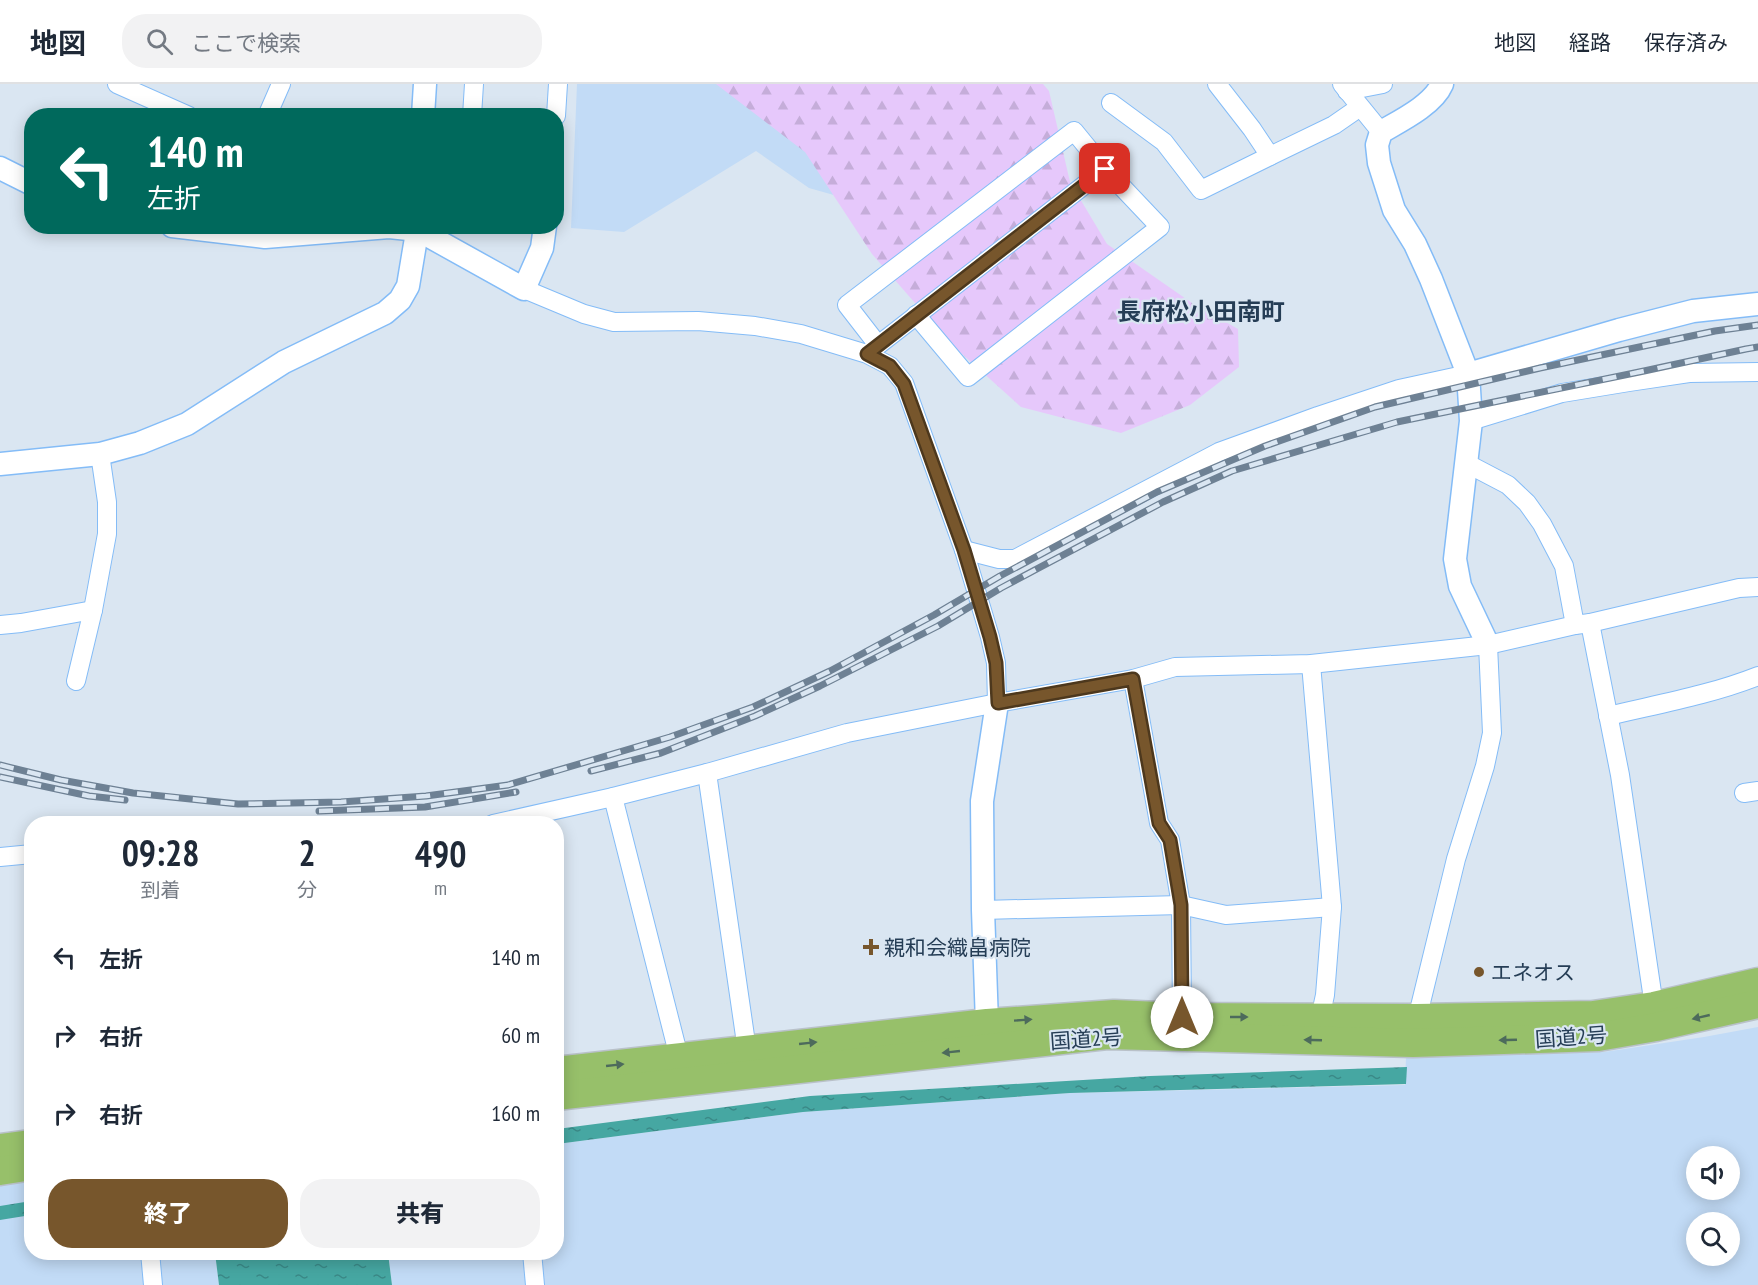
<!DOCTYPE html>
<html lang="ja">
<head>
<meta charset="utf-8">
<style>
	:root { --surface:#fff; --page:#f2f2f3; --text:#1f2937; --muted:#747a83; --line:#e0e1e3; --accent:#77562c }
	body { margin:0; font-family:"PT Sans Narrow","Noto Sans JP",sans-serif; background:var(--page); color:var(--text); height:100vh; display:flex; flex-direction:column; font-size:22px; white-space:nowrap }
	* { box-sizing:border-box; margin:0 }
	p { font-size:20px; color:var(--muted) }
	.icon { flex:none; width:33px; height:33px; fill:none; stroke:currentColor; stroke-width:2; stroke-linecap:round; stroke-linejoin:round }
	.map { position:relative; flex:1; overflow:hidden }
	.panel { position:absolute; left:24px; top:732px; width:540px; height:444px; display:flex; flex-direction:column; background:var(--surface); border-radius:24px; box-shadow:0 3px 15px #0003 }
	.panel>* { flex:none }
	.banner { position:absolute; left:24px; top:24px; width:540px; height:126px; border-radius:24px; box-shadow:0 3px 15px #0003; background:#00695c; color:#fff; overflow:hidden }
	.tools { position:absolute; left:1686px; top:1062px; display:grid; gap:12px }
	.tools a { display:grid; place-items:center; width:54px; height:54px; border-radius:50%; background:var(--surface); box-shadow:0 3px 15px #0003; font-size:30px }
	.pin { position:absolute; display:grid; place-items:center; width:51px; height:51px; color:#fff; margin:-26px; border-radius:12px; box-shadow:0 3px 9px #0006 }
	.me { position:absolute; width:66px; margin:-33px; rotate:0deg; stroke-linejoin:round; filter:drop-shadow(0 0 4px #0008) }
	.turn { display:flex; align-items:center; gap:21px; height:126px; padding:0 24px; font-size:27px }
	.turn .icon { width:78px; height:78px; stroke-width:2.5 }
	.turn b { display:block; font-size:42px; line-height:51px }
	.eta { display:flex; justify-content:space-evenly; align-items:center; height:102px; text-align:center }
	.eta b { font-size:36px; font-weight:800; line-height:42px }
	.action { display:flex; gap:12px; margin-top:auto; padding:12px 24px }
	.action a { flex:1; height:69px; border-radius:24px; background:var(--accent); color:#fff; font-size:24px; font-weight:800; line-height:69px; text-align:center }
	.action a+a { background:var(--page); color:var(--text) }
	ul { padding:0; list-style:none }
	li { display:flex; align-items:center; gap:18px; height:78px; padding:0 24px }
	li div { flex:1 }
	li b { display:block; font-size:22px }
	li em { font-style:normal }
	header { display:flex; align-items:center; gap:36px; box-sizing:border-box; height:84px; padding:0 30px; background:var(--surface); border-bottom:2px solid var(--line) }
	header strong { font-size:28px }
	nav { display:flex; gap:33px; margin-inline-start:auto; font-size:21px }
	.search { width:420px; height:54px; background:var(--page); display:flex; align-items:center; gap:15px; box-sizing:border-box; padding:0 21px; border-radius:24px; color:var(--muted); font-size:22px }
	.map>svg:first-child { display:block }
	.built { fill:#c2dbf6; fill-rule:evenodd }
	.forest { fill:url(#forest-firs) }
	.water { fill:url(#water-ripples) }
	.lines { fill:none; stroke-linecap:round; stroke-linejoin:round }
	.minor-casing { stroke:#84bcf7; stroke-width:20 }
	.tertiary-casing { stroke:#84bcf7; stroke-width:25 }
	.trunk-casing { stroke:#b9c1c9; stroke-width:31 }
	.minor { stroke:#fff; stroke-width:18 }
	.tertiary { stroke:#fff; stroke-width:22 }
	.trunk { stroke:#97c06a; stroke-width:28 }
	.rail-casing { stroke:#6e8194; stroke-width:7 }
	.rail { stroke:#dae6f2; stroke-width:4.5; stroke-dasharray:14; stroke-linecap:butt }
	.oneway { fill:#4d6b5c }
	.route-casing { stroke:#4d381d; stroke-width:15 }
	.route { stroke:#77562c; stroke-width:10 }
	.poi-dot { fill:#77562c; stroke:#dae6f2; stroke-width:2 }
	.labels { text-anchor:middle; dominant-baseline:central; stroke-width:4.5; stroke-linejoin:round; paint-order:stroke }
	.poi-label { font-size:21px; fill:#253d55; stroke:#dae6f2; text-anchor:start }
	.street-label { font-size:21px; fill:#253d55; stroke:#dae6f2 }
	.quarter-label { font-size:24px; font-weight:bold; fill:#253d55; stroke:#dae6f2 }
</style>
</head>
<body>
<header>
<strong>地図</strong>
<div class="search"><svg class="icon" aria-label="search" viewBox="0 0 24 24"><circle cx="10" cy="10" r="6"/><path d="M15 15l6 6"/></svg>ここで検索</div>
<nav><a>地図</a><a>経路</a><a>保存済み</a></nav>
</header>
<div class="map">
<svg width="1758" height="1201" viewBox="0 0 1758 1201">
	<defs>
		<pattern id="forest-firs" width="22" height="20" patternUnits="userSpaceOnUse" patternTransform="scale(1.5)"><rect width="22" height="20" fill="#e6c8fb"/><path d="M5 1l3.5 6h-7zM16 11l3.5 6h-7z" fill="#c5add9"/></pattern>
		<pattern id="water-ripples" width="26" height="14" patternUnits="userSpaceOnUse" patternTransform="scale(1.5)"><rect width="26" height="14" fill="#46a7a2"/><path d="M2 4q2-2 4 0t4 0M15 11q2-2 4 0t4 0" fill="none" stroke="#3a8987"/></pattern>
	</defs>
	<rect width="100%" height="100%" fill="#dae6f2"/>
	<!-- built -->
	<g class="built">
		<polygon points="577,0 1000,0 876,123 809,104 756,67 624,148 571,144"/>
		<path d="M 1758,943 L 1758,1201 L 392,1201 L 388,1169 L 556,1168 L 557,1060 L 803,1028 L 1070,1009 L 1405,1001 L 1406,973 L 1604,968 L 1704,953 ZM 1696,1072 L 1730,1072 L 1730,1106 L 1696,1106 ZM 1696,1138 L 1730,1138 L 1730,1172 L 1696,1172 Z"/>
		<polygon points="31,1096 32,1168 215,1169 219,1201 0,1201 0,1101"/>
	</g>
	<!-- forest -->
	<polygon class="forest" points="716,0 1043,0 1049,7 1070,98 1107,160 1192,219 1238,245 1239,283 1190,321 1121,349 1021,323 951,260 872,170 805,68"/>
	<!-- water -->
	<g class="water">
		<polygon points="1407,983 1406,1000 1070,1009 803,1028 557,1060 557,1045 810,1012 1150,992"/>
		<polygon points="31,1117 31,1131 0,1136 0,1122"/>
		<polygon points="215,1169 388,1169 392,1201 219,1201"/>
	</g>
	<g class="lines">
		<defs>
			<g id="minor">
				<polyline points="117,0 189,32"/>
				<polyline points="1217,0 1252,45 1270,72 1334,41 1360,23"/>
				<polyline points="1342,0 1381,48"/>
				<polyline points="1347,7 1383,0"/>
				<polyline points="1111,19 1164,58 1201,106 1270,72"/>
				<polyline points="267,32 281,0"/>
				<polyline points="472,32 474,0"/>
				<polyline points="556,32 558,0"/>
				<polyline points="524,205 584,230 614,238 698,237 755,242 801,250 867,270 890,282 904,299 964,466 990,553 996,579 997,619"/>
				<polyline points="878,261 847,221 1074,47 1105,85 1160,143 968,293 916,231"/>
				<polyline points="868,269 1105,85"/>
				<polyline points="1471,337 1562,309 1629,298 1689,289 1758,288"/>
				<polyline points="1466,379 1508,401 1527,419 1542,440 1564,482 1575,541"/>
				<polyline points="964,466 999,475 1015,475 1219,368 1318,332 1399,305 1468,290"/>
				<polyline points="1590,539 1620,691 1654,922"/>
				<polyline points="0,541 21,539 93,526"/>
				<polyline points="1311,580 1332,823 1325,911 1320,934"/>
				<polyline points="1133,595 1159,739 1170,756 1181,821 1182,933"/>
				<polyline points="76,597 93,526 107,450 107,418 100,370"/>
				<path d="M 1608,632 C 1658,620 1710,611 1758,592"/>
				<polyline points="707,689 747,966"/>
				<polyline points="1744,709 1758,707"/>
				<polyline points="613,713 679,973"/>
				<polyline points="493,740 613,713 707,689 847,649 997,619 1133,595 1175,583 1311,580 1488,561 1575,541 1590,539 1739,504 1758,503"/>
				<polyline points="0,773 32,770"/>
				<polyline points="983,826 1181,821 1226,831 1332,823"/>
				<polyline points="1415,943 1456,775 1485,682 1492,649 1488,561"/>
				<polyline points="150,1168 153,1201"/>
				<polyline points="532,1168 535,1201"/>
			</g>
			<g id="tertiary">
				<path d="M 1442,0 C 1433,21 1400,37 1381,48 L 1377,61 L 1379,79 L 1394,126 L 1415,160 L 1431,195 L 1468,290 L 1471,337 L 1455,475 L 1460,502 L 1488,561"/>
				<polyline points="423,32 425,0"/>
				<polyline points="0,84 32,100"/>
				<polyline points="172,142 265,153 389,143 418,146 524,205 542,164 545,142"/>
				<polyline points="1468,290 1619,246 1693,227 1758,220"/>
				<polyline points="0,380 100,370 140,359 187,340 284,278 385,229 400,216 408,202 418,142"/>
				<polyline points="989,954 987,939 983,826 982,717 997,619"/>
			</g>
			<g id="trunk">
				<polyline points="556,987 987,939 1114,930 1182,933 1416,934 1593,931 1654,922 1758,898"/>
				<polyline points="556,1012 1107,951 1413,959 1598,953 1656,943 1758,920"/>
				<polyline points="0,1064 32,1060"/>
				<polyline points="0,1087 32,1082"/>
			</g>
		</defs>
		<!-- minor casing -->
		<use href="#minor" class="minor-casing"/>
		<!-- tertiary casing -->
		<use href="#tertiary" class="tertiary-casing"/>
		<!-- trunk casing -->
		<use href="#trunk" class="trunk-casing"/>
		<!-- minor -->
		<use href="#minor" class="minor"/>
		<!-- tertiary -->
		<use href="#tertiary" class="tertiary"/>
		<!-- trunk -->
		<use href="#trunk" class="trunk"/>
		<defs>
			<g id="rail">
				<polyline points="0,681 61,696 133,709 238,720 341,718 426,712 508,701 670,653 753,623 830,587 934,531 1000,492 1157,408 1265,362 1375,323 1540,284 1715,247 1758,241"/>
				<polyline points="591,687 661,669 755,632 820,602 938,542 1001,504 1163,418 1232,387 1397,338 1644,287 1746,265 1758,263"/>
				<polyline points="0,693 89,712 125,716"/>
				<polyline points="319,727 425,723 516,708"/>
			</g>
		</defs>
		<!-- rail casing -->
		<use href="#rail" class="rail-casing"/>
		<!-- rail -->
		<use href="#rail" class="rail"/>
	</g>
	<!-- one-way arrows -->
	<defs><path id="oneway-solid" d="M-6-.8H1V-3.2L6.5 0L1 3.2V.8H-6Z" transform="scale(1.5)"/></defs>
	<g class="oneway">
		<use href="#oneway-solid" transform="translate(1239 933)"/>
		<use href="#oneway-solid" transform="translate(1701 933) rotate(167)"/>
		<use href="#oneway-solid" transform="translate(1023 936) rotate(-4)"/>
		<use href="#oneway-solid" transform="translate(1313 956) rotate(-178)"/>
		<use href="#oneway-solid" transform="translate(1508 956) rotate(178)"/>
		<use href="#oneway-solid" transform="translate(808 959) rotate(-6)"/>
		<use href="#oneway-solid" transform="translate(951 968) rotate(174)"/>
		<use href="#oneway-solid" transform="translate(615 981) rotate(-6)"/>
	</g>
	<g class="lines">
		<defs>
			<polyline id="route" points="1105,85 867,270 890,282 904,300 964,466 990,553 996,579 998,619 1133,595 1159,739 1170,756 1181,821 1182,933"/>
		</defs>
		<!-- route casing -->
		<use href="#route" class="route-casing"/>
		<!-- route -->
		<use href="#route" class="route"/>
	</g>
	<!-- markers -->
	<g class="poi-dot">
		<path d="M868 854h6v6h6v6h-6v6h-6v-6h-6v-6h6z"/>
		<circle cx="1479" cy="888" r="6"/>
	</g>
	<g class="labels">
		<!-- poi labels -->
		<g class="poi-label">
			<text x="884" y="863">親和会織畠病院</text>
			<text x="1491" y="888">エネオス</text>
		</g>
		<!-- street labels -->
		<g class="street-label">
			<text transform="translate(1571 953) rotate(-4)">国道2号</text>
			<text transform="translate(1086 955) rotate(-4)">国道2号</text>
		</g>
		<!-- quarter labels -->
		<g class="quarter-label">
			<text x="1201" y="227">長府松小田南町</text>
		</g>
	</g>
</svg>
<div class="tools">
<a><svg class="icon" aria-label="sound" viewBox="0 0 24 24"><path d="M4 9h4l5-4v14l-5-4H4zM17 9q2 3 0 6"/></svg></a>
<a><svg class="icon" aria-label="search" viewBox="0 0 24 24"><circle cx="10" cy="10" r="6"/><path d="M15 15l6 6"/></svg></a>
</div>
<div class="pin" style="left:1105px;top:85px;background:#d93025"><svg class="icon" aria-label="arrive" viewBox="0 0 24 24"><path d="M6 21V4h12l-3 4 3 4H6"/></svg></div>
<svg class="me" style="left:1182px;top:933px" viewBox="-20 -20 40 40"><circle r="19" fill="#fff"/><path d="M0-13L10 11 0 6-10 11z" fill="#77562c"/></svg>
<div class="banner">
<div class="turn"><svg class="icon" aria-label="left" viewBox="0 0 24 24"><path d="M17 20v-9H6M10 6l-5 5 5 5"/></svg><div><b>140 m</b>左折</div></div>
</div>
<section class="panel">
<div class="eta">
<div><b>09:28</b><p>到着</p></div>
<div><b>2</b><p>分</p></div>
<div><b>490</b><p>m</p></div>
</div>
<ul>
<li><svg class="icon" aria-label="left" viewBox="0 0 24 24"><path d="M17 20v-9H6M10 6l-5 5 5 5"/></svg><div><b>左折</b></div><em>140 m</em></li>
<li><svg class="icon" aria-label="right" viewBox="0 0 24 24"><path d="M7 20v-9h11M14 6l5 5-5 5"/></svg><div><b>右折</b></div><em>60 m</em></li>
<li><svg class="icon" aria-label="right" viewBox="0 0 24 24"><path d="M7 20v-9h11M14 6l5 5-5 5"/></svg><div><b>右折</b></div><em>160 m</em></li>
</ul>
<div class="action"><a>終了</a><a>共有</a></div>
</section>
</div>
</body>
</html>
